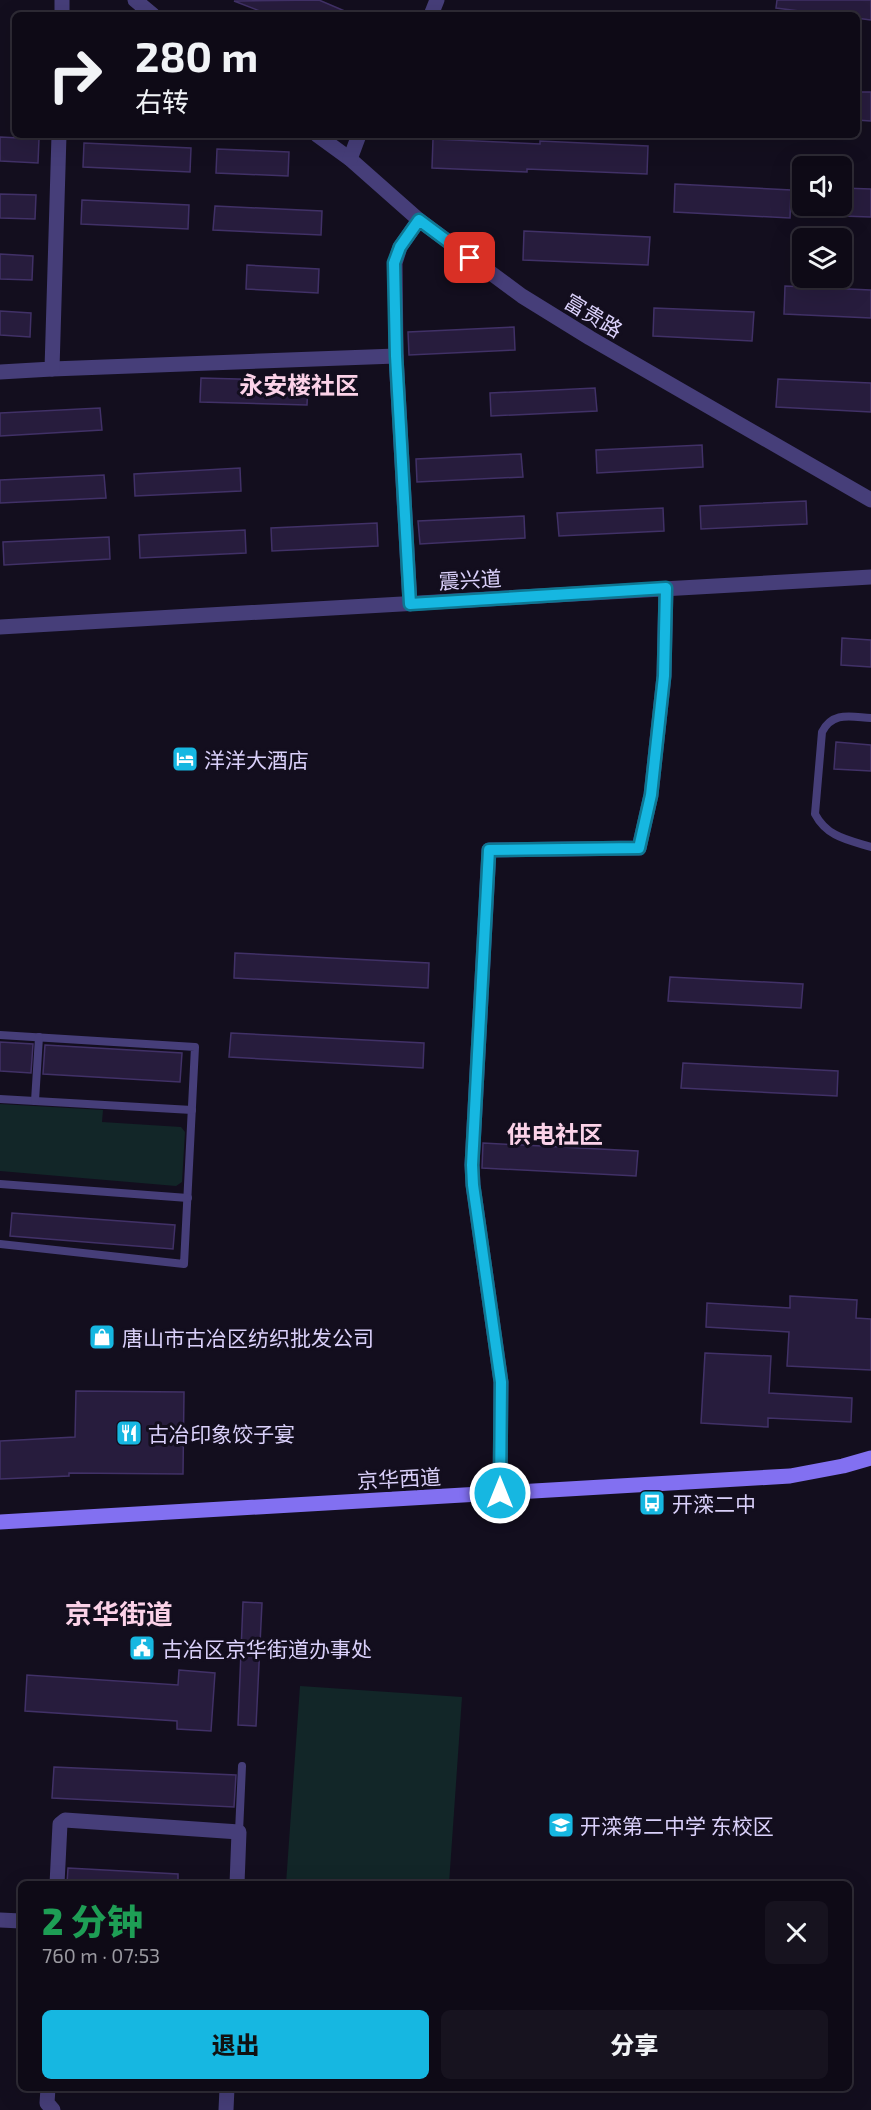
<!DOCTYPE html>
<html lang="zh">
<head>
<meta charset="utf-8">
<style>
	:root { --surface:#0e0a16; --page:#17131f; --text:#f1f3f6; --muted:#9b9aa1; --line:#2e2b35; --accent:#16b7e1 }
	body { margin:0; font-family:"Exo 2","Noto Sans SC",sans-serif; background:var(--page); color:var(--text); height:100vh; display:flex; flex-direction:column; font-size:22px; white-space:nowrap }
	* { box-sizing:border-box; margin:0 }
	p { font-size:20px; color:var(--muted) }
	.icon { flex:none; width:33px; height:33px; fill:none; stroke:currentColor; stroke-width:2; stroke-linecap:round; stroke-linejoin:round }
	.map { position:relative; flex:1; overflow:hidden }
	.panel { position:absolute; left:18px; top:1881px; width:834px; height:210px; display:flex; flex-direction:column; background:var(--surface); border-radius:9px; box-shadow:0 6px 24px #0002,0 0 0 2px var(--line) }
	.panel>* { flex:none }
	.banner { position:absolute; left:12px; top:12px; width:848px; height:126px; border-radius:9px; box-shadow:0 6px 24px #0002,0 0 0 2px var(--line); background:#0e0a16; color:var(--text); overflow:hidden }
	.fabs { position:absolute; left:792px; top:156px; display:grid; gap:12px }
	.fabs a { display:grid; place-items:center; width:60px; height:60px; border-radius:9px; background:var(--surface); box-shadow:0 6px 24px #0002,0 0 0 2px var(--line); font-size:30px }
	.pin { position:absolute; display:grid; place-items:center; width:51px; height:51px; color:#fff; margin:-26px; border-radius:12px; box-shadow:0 3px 9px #0006 }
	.me { position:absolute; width:66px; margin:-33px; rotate:0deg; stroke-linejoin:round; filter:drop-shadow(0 0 4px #0008) }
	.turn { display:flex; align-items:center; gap:21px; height:126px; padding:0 24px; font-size:27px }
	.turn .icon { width:78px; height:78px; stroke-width:2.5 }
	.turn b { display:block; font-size:42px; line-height:51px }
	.round { display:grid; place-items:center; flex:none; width:63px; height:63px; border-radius:9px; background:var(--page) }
	.head { display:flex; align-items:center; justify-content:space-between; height:102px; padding:0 24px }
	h1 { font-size:36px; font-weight:800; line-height:45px; color:#1e9e55 }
	.action { display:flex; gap:12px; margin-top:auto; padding:12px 24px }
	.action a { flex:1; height:69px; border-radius:9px; background:var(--accent); color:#111; font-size:24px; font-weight:800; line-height:69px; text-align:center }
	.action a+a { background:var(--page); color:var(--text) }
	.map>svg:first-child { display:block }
	.green { fill:#122628 }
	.building { fill:#271c3d; stroke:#413167; stroke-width:1.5 }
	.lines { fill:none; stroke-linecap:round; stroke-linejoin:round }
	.service { stroke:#463e79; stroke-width:8 }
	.minor { stroke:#463e79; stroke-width:15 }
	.tertiary { stroke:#463e79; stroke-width:15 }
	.secondary { stroke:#8270f1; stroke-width:15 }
	.route-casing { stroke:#0e7792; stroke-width:15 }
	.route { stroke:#16b7e1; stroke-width:10 }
	.labels { text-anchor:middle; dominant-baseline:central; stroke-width:6; stroke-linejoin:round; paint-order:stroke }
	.street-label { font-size:21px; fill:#dad0fa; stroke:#130e1e }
	.poi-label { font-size:21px; fill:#dad0fa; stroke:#130e1e; text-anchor:start }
	.quarter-label { font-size:24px; font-weight:bold; fill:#fbd2e8; stroke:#130e1e }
	.district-label { font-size:27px; font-weight:bold; fill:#fbd2e8; stroke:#130e1e }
</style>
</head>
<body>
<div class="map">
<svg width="871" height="2110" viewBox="0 0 871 2110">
	<rect width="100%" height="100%" fill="#130e1e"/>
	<!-- green -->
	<g class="green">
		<polygon points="0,1104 103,1110 102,1122 181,1127 185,1132 182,1182 176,1186 0,1171"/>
		<polygon points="300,1686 462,1697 449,1884 286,1884"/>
	</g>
	<!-- building -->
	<g class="building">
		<polygon points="319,0 354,15 270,15 234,1"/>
		<polygon points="777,0 871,0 871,20 856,18 856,15 831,15 776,8"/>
		<polygon points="856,92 871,92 871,121 856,120"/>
		<polygon points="0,137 39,139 38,163 0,161"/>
		<polygon points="433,139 540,144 540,141 648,146 647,174 527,169 527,172 432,168"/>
		<polygon points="84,143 191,148 190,172 83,167"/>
		<polygon points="217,149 289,152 288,176 216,173"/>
		<polygon points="675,184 791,190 790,218 674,212"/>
		<polygon points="842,188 871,189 871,217 842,216"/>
		<polygon points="0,194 36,195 35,219 0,218"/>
		<polygon points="82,200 189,205 188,229 81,224"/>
		<polygon points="215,206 322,211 321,235 213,230"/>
		<polygon points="524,231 650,237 648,265 523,260"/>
		<polygon points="0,254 33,256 32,280 0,279"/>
		<polygon points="247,265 319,269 318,293 246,289"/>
		<polygon points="785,286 871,290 871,318 784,314"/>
		<polygon points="654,308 754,312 752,341 653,336"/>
		<polygon points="0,311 31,313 30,337 0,335"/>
		<polygon points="514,327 515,350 409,355 408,332"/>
		<polygon points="201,378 308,381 307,405 200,402"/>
		<polygon points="778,379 871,383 871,412 776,407"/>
		<polygon points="595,388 597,411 491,416 490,393"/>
		<polygon points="100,408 102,430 0,436 0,413"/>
		<polygon points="702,445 703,467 597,473 596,450"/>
		<polygon points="521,454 523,477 417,482 416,459"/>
		<polygon points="240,468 241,491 135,496 134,474"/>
		<polygon points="104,475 106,498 0,503 0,480"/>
		<polygon points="806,501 807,524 701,529 700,506"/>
		<polygon points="663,508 664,531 559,536 557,513"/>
		<polygon points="524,516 525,538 420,544 418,521"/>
		<polygon points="377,523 378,546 272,551 271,528"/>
		<polygon points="245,530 246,553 140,558 139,535"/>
		<polygon points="109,537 110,559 4,565 3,542"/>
		<polygon points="842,638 871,640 871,667 841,665"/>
		<polygon points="836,742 871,745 871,771 834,769"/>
		<polygon points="235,953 429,963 428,988 234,978"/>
		<polygon points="670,977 803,984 801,1008 668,1001"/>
		<polygon points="231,1033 424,1043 423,1068 229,1057"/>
		<polygon points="0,1042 33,1044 31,1073 0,1071"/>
		<polygon points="45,1045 182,1053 180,1082 43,1074"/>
		<polygon points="683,1063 838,1071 837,1096 681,1088"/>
		<polygon points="483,1143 638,1151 636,1176 482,1168"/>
		<polygon points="12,1213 175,1225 173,1249 10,1236"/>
		<polygon points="790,1296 857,1300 856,1318 871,1319 871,1370 787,1366 789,1332 706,1327 707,1303 790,1308"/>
		<polygon points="705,1353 771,1356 769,1393 852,1398 851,1422 768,1418 768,1427 701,1423"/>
		<polygon points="76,1391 184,1392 183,1474 69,1473 69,1476 0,1479 0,1441 75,1437"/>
		<polygon points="243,1602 262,1603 256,1726 238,1725"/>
		<polygon points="179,1670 215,1673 211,1731 177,1729 177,1721 25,1711 27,1675 178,1685"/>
		<polygon points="54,1767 236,1775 234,1807 52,1798"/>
		<polygon points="68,1868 178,1874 178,1884 67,1884"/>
	</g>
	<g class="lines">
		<!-- service -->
		<g class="service">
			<path d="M 871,718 C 851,717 833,711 822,732 L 815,814 C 827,837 848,840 871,847"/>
			<polyline points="0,1035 195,1047 184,1264 0,1244"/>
			<polyline points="0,1099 192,1110"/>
			<polyline points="35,1101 39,1037"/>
			<polyline points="0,1184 188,1198"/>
			<polyline points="239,1832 242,1766"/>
		</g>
		<!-- minor -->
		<g class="minor">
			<polyline points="135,0 153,15"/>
			<polyline points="62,15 62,0"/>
			<polyline points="431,15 437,0"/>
			<polyline points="317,135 350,159 419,220 522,296 590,338 871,500"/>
			<polyline points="350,159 359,135"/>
			<polyline points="52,369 396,356"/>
			<polyline points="0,372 52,369 59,135"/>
			<polyline points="410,604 396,356 395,263 400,247 419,220"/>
			<polyline points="500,1493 501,1382 473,1185 472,1165 489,850 639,848 651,795 664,676 666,589"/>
			<polyline points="57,1884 60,1824 65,1820 239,1832 237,1884"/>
			<polyline points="0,1920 21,1921"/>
			<polyline points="48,2088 47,2103 53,2110"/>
			<polyline points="226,2110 227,2088"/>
		</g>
		<!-- tertiary -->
		<polyline class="tertiary" points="0,627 871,577"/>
		<!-- secondary -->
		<polyline class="secondary" points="0,1522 790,1476 843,1466 871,1458"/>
	</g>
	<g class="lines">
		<defs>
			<polyline id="route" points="470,258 419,220 400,247 394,263 396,356 410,604 666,588 664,676 651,795 639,848 489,850 472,1165 473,1185 501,1382 500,1493"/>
		</defs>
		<!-- route casing -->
		<use href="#route" class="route-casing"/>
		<!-- route -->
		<use href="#route" class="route"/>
	</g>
	<!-- icons -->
	<defs>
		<symbol id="hotel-square" viewBox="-11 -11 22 22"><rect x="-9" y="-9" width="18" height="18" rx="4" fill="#16b7e1" stroke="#130e1e"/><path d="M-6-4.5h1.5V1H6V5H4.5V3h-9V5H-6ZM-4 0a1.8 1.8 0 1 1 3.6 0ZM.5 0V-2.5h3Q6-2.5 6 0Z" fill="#fff"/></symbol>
		<symbol id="shop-square" viewBox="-11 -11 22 22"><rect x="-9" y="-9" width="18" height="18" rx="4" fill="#16b7e1" stroke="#130e1e"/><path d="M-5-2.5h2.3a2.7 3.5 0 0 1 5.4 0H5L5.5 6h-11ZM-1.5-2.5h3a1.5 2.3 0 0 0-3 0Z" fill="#fff"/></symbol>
		<symbol id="restaurant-square" viewBox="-11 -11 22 22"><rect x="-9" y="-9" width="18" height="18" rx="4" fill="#16b7e1" stroke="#130e1e"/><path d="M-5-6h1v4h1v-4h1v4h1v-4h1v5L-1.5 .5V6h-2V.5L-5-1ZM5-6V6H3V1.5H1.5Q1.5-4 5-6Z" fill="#fff"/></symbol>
		<symbol id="bus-square" viewBox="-11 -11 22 22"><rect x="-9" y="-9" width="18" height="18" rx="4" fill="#16b7e1" stroke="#130e1e"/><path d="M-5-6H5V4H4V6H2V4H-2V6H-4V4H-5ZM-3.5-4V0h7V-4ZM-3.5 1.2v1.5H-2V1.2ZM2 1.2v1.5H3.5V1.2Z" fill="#fff"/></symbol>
		<symbol id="civic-square" viewBox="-11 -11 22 22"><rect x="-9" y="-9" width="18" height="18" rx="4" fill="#16b7e1" stroke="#130e1e"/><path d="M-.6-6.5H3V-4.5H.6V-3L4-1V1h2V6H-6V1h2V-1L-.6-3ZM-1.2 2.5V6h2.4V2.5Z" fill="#fff"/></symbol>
		<symbol id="school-square" viewBox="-11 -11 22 22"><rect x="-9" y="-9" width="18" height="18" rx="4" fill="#16b7e1" stroke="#130e1e"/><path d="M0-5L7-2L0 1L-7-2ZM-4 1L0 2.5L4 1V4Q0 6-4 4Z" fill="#fff"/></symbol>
	</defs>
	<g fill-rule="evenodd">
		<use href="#hotel-square" x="170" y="744" width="30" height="30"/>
		<use href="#shop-square" x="87" y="1322" width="30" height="30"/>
		<use href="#restaurant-square" x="114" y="1418" width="30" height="30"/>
		<use href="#bus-square" x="637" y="1488" width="30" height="30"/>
		<use href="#civic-square" x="127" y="1633" width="30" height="30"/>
		<use href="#school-square" x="546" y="1810" width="30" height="30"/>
	</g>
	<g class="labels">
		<!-- street labels -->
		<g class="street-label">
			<text transform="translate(594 315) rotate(31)">富贵路</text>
			<text transform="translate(470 579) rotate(-3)">震兴道</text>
			<text transform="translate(399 1478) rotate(-3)">京华西道</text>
		</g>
		<!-- poi labels -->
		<g class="poi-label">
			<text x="204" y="759">洋洋大酒店</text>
			<text x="122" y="1337">唐山市古冶区纺织批发公司</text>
			<text x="148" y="1433">古冶印象饺子宴</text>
			<text x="672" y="1503">开滦二中</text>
			<text x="162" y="1648">古冶区京华街道办事处</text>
			<text x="580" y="1825">开滦第二中学 东校区</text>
		</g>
		<!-- quarter labels -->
		<g class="quarter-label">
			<text x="299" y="384">永安楼社区</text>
			<text x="555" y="1133">供电社区</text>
		</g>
		<!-- district labels -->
		<g class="district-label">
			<text x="119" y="1613">京华街道</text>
		</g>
	</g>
</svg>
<div class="fabs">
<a><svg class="icon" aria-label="sound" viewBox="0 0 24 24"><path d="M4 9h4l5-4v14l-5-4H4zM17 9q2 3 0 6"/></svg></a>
<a><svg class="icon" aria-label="layers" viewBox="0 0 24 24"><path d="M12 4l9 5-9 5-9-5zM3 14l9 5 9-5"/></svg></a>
</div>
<div class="pin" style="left:470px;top:258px;background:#d93025"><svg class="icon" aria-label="arrive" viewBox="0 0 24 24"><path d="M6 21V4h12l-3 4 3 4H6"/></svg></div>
<svg class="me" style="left:500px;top:1493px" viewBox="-20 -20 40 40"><circle r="17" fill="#16b7e1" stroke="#fff" stroke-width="3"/><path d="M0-11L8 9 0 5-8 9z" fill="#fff"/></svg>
<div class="banner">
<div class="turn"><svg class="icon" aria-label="right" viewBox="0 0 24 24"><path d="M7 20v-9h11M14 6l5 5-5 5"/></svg><div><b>280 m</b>右转</div></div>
</div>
<section class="panel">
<div class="head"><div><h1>2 分钟</h1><p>760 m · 07:53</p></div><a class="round"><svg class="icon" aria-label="close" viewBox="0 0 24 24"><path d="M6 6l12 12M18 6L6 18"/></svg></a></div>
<div class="action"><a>退出</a><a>分享</a></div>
</section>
</div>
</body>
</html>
